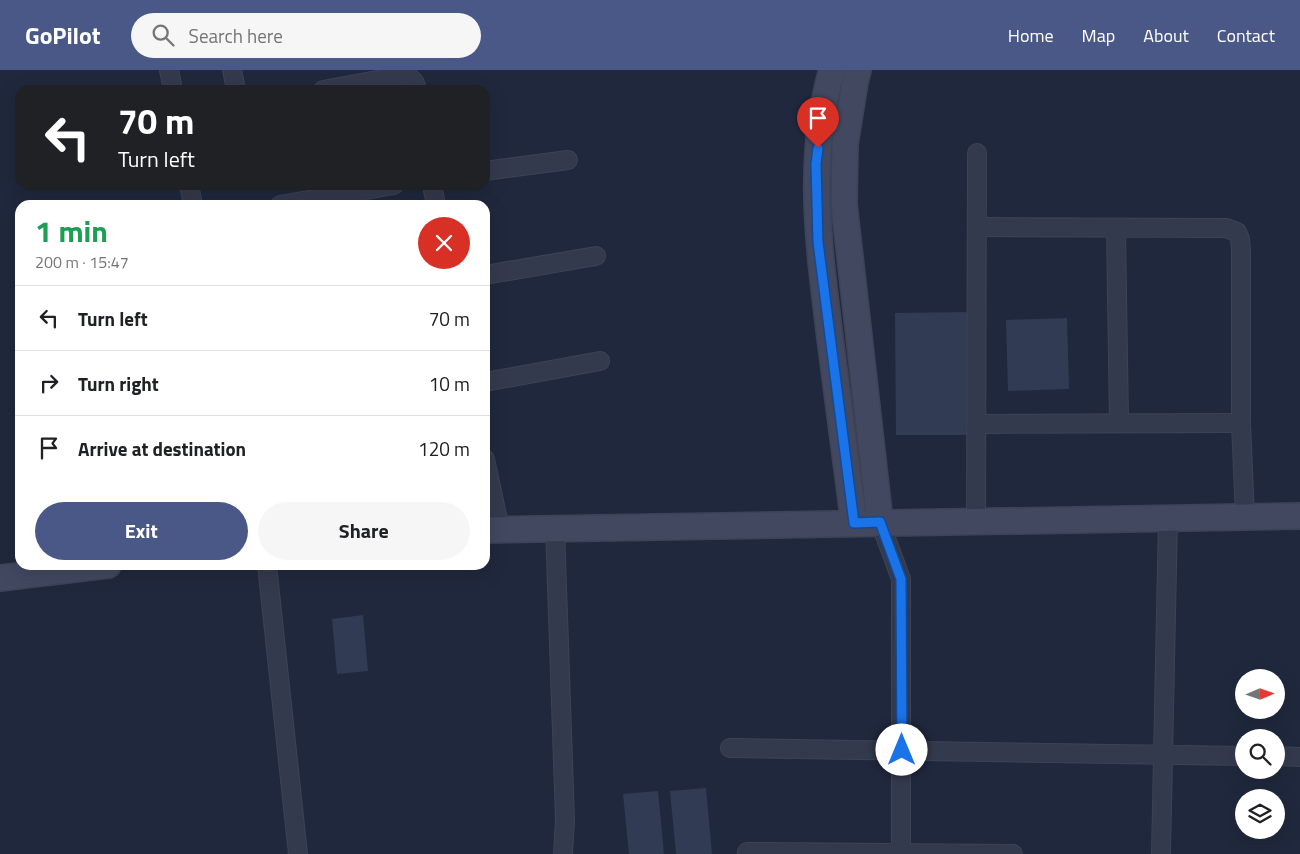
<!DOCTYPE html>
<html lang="en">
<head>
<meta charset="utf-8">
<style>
	:root { --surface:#fff; --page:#f6f6f6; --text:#202124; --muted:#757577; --line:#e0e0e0; --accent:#4a5887 }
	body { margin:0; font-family:"Titillium Web",sans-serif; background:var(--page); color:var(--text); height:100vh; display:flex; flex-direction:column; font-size:19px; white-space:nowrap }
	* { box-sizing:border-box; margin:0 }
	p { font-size:16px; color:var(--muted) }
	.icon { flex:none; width:28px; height:28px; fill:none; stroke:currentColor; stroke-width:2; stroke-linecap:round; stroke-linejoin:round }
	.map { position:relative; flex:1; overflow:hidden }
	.panel { position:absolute; left:15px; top:130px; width:475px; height:370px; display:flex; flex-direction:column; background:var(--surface); border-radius:15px; box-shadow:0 5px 20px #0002 }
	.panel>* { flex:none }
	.hud { position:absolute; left:15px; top:15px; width:475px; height:105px; border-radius:15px; box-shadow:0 5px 20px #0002; background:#202124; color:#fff; overflow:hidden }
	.needle { width:32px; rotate:88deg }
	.controls { position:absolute; left:1235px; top:599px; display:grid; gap:10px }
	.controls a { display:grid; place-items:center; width:50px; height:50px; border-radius:50%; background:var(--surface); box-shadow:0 5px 20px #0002; font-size:25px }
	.pin { position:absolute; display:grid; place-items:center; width:42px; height:42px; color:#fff; margin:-51px -21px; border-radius:50% 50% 50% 0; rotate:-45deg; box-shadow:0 0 5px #0007 }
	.pin .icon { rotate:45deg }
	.me { position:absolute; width:55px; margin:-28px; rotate:0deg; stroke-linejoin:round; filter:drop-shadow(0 0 4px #0008) }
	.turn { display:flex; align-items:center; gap:18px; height:105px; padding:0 20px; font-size:22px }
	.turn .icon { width:65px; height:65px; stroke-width:2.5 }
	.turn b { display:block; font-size:35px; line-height:42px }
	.round { display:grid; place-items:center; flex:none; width:52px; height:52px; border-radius:26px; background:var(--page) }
	.head { display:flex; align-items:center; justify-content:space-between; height:85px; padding:0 20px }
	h1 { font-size:30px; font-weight:700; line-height:38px; color:#1e9e55 }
	.primary-button { display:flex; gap:10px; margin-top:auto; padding:10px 20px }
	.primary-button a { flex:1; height:58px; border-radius:30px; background:var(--accent); color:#fff; font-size:20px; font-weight:700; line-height:58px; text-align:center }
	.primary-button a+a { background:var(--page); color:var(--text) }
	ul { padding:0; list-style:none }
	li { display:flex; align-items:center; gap:15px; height:65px; padding:0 20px; border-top:1px solid var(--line) }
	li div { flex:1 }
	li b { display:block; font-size:19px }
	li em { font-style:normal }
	header { display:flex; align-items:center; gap:30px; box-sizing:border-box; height:70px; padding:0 25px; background:var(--accent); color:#fff }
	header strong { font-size:24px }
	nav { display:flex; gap:28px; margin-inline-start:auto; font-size:18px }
	.search { width:350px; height:45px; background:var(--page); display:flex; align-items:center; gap:12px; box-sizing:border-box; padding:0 18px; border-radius:28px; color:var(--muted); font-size:19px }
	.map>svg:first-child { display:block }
	.building { fill:#313b54 }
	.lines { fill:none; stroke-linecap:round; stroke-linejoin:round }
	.street-casing { stroke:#3d4356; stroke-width:20 }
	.secondary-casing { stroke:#3d4356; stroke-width:28 }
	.street { stroke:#343a4d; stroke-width:18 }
	.secondary { stroke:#414860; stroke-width:25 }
	.route-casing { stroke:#114b97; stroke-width:12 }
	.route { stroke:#1a73e8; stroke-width:9 }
</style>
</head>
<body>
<header>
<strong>GoPilot</strong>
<div class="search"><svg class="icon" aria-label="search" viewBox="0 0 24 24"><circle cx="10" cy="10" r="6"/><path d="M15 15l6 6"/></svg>Search here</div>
<nav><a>Home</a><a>Map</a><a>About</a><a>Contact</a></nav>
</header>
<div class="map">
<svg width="1300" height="784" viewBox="0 0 1300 784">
	<rect width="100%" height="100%" fill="#20283d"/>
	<!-- building -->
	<g class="building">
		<polygon points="970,242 971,365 896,365 895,243"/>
		<polygon points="1067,248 1069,319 1008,321 1006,250"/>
		<polygon points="363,545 368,601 337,604 332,549"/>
		<polygon points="706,718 712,784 676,784 670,721"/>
		<polygon points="658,721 664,784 629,784 623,724"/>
	</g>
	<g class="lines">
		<defs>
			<g id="street">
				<polyline points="169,0 173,20"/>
				<polyline points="232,0 236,20"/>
				<path d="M 323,20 L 405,5 C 412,8 416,12 417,20"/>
				<polyline points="485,101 568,90"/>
				<polyline points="189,115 193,135"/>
				<polyline points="432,115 436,135"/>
				<polyline points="280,135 394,115"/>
				<polyline points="977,157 1226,158 1237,162 1240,169 1241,180 1241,353 1245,447"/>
				<polyline points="1116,158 1119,353"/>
				<polyline points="485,205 596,186"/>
				<polyline points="485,312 600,291"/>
				<polyline points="977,354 1241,353"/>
				<polyline points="485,389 500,459"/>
				<polyline points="976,451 977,83"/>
				<polyline points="880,452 901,509 901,783"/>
				<polyline points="555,458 565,750 563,784"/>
				<polyline points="267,495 298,784"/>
				<polyline points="730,678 1244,686"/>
				<polyline points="1276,686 1300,687"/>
				<polyline points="747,782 1013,784"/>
				<polyline points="1161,784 1168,448"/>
			</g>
			<g id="secondary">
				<path d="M 832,0 C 806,90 819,177 830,268 C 838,330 846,391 854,453"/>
				<polyline points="858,0 855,12 845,74 844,134 880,452"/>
				<polyline points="485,460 1300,446"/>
				<polyline points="0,508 108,495"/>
			</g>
		</defs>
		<!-- street casing -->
		<use href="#street" class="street-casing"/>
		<!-- secondary casing -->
		<use href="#secondary" class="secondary-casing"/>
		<!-- street -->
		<use href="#street" class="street"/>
		<!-- secondary -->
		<use href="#secondary" class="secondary"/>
	</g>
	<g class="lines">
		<defs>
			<polyline id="route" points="818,78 816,94 818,172 854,453 880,452 901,509 902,680"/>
		</defs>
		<!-- route casing -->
		<use href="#route" class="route-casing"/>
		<!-- route -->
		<use href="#route" class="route"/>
	</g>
</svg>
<div class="controls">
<a><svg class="needle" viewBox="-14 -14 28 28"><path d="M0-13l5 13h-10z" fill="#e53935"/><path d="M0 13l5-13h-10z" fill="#757577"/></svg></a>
<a><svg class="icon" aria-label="search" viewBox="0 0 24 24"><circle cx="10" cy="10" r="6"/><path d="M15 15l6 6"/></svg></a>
<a><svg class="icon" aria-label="layers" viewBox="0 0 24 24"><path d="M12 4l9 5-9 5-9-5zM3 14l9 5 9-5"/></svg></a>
</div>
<div class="pin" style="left:818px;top:78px;background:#d93025"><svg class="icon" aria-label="arrive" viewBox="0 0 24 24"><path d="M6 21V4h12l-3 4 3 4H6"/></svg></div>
<svg class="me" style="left:902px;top:680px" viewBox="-20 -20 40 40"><circle r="19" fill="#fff"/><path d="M0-13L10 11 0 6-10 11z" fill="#1a73e8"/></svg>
<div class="hud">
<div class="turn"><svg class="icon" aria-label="left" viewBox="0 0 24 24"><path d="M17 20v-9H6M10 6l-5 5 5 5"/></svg><div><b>70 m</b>Turn left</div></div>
</div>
<section class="panel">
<div class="head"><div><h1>1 min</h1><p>200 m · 15:47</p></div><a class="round" style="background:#d93025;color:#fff"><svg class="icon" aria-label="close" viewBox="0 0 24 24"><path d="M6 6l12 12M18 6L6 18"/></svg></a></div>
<ul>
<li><svg class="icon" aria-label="left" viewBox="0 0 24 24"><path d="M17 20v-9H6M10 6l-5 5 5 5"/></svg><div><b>Turn left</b></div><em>70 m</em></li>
<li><svg class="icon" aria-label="right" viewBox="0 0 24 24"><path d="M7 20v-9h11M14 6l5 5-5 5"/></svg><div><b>Turn right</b></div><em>10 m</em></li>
<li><svg class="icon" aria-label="arrive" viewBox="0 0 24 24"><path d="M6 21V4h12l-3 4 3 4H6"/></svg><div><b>Arrive at destination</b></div><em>120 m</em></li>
</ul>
<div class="primary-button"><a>Exit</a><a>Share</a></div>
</section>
</div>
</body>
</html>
